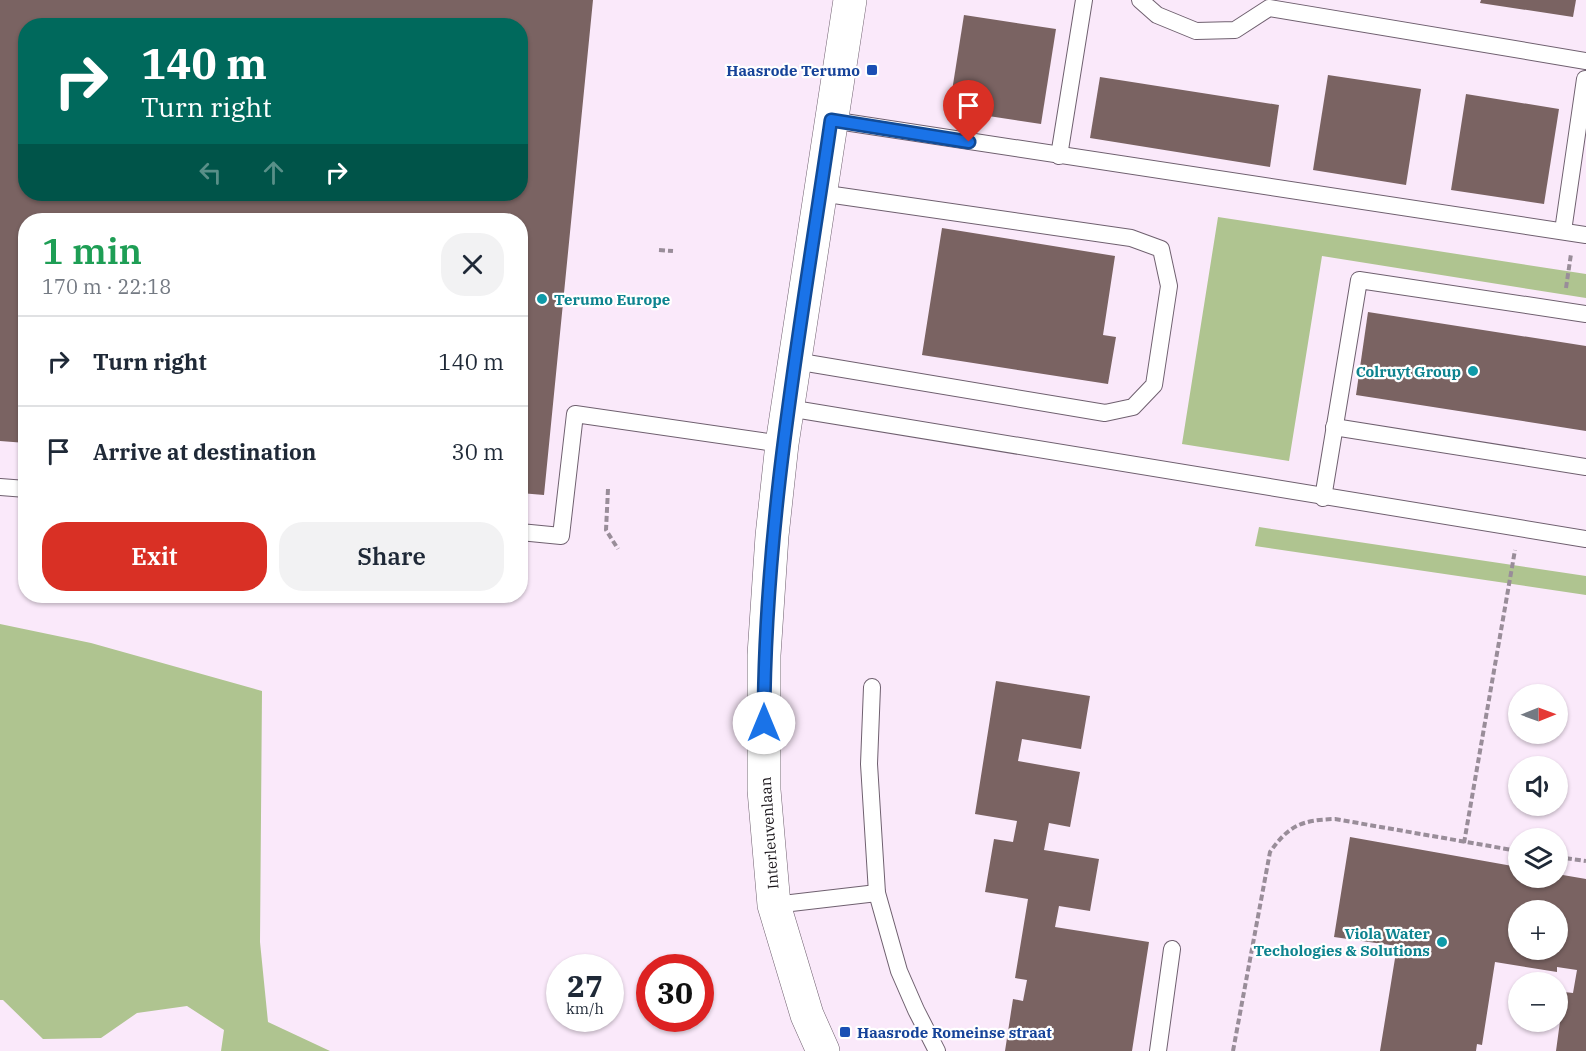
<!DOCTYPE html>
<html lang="en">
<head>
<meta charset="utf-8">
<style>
	:root { --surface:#fff; --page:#f2f2f3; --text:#1f2937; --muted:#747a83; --line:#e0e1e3; --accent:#d93025 }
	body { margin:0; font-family:"IBM Plex Serif",serif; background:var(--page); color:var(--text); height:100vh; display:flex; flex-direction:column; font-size:22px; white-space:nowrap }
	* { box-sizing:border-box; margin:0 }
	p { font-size:20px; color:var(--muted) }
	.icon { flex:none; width:33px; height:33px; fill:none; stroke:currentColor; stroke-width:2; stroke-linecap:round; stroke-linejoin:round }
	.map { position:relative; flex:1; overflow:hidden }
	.panel { position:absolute; left:18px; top:213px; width:510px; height:390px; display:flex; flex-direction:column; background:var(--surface); border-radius:24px; box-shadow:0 2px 4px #0004 }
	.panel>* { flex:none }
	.hud { position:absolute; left:18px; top:18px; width:510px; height:183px; border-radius:24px; box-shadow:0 2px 4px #0004; background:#00695c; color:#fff; overflow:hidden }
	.needle { width:39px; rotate:89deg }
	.buttons { position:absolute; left:1508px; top:684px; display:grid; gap:12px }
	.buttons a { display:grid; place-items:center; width:60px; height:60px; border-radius:50%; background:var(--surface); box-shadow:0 2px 4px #0004; font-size:30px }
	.speed { position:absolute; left:546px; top:954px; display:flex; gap:12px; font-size:30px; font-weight:700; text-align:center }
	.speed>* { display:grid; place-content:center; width:78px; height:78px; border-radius:50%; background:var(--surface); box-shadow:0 2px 4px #0004; line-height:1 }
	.speed small { font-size:15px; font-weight:400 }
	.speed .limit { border:9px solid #d22; background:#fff; color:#111 }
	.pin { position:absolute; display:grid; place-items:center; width:51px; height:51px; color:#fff; margin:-62px -26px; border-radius:50% 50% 50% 0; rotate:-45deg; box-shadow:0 0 6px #0007 }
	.pin .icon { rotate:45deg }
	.me { position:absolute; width:66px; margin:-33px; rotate:0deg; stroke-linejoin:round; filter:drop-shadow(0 0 4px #0008) }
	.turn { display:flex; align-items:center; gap:21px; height:126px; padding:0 24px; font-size:27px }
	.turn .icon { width:78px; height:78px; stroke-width:2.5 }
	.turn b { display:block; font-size:42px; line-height:51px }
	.lanes { display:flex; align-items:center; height:57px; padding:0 24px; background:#0003; justify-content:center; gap:30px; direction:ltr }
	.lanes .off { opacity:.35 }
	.round { display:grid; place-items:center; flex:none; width:63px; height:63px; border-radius:24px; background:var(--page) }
	.summary { display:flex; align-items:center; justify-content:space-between; height:102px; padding:0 24px }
	h1 { font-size:36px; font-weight:600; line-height:45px; color:#1e9e55 }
	.primary-button { display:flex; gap:12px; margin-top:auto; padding:12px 24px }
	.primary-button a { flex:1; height:69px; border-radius:24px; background:var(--accent); color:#fff; font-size:24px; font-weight:600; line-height:69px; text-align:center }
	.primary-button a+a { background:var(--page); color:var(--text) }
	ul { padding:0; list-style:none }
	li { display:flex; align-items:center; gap:18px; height:90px; padding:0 24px; border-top:2px solid var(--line) }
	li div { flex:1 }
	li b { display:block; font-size:22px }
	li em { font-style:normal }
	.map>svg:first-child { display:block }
	.green { fill:#afc490 }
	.building { fill:#7a6362; fill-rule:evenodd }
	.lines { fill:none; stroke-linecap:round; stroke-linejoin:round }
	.service-casing { stroke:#6f606f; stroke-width:18 }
	.minor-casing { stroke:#6f606f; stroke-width:34 }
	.path { stroke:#998d99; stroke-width:4; stroke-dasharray:6 3; stroke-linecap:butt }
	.service { stroke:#fff; stroke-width:16 }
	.minor { stroke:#fff; stroke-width:33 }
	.route-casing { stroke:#114b97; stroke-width:15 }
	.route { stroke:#1a73e8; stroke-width:10 }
	.transit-dot { fill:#1a4fb4; stroke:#fff; stroke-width:2 }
	.culture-dot { fill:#0f9aa8; stroke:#fff; stroke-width:2 }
	.labels { text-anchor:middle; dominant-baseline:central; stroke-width:4.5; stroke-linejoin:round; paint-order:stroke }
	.transit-label { font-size:15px; font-weight:bold; fill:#164399; stroke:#fff; text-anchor:end }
	.culture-label { font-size:15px; font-weight:bold; fill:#0d838f; stroke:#fff; text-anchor:end }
	.street-label { font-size:15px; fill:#1a151a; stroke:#fff }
</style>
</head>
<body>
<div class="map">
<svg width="1586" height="1051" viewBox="0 0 1586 1051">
	<rect width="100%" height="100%" fill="#fae9fa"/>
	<!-- green -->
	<g class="green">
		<polygon points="1218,217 1586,274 1586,298 1322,256 1289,461 1182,444"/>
		<polygon points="1259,527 1586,576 1586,595 1255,546"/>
		<polygon points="0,624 91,643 262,691 260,942 268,1022 330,1051 221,1051 224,1030 187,1006 137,1013 101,1038 43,1039 3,1000 0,1000"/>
	</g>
	<!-- building -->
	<g class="building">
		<path d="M 0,0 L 593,0 L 544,495 L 520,493 L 520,220 L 26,220 L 26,443 L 0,441 ZM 26,26 L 520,26 L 520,194 L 26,194 Z"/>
		<polygon points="1481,0 1576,0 1573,17 1480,3"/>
		<polygon points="964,15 1056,29 1041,124 949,110"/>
		<polygon points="1328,75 1421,89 1406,185 1313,170"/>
		<polygon points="1100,77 1279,105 1270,167 1090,138"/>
		<polygon points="1466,94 1559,109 1544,204 1451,190"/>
		<polygon points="942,228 1115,256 1103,335 1116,337 1108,384 922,355"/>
		<polygon points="1368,312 1586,346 1586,431 1356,395"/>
		<polygon points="996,681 1090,696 1081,749 1022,739 1018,761 1080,772 1070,827 1049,823 1044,850 1099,859 1090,911 1059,906 1055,927 1149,942 1132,1051 1005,1051 1013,999 1023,1001 1027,980 1015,978 1028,899 985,892 994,839 1013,842 1017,821 975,814"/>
		<path d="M 1350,837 L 1518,867 L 1518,878 L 1557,878 L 1557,874 L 1586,879 L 1586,1051 L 1556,1051 L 1564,992 L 1573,993 L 1577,970 L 1557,967 L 1557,972 L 1495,962 L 1482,1045 L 1477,1044 L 1476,1051 L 1380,1051 L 1397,946 L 1334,937 ZM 1518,910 L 1557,910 L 1557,950 L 1518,950 Z"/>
	</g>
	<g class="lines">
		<defs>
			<g id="service">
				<polyline points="1140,0 1157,15 1196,31 1235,30 1269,8 1586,61"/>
				<polyline points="831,120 1586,235"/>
				<polyline points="1059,156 1084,0"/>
				<polyline points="1563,231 1585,79"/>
				<polyline points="795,361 1105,413 1133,407 1154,385 1169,286 1161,249 1131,238 820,193"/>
				<polyline points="788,408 1586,539"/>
				<polyline points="1334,427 1586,467"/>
				<polyline points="0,487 26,489"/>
				<polyline points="1323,498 1359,280 1586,314"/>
				<polyline points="520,532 561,536 575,414 782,444"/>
				<polyline points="872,687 869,764 877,893 899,971 916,1010 937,1051"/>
				<polyline points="774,905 877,893"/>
				<polyline points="1158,1051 1172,949"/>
			</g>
			<polyline id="minor" points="823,1051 807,1015 774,905 764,790 764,655 772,536 782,444 850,0"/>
		</defs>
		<!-- service casing -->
		<use href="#service" class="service-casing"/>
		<!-- minor casing -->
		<use href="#minor" class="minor-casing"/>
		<!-- path -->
		<g class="path">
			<polyline points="659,250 673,251"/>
			<polyline points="1566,288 1571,254"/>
			<polyline points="608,489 606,530 618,549"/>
			<polyline points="514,596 515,597"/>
			<polyline points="1464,843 1515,550"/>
			<polyline points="1557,857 1586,861"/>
			<path d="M 1233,1051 L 1270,852 C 1289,825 1302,820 1335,819 L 1518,851"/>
		</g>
		<!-- service -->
		<use href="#service" class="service"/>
		<!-- minor -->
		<use href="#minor" class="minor"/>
	</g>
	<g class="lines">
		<defs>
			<path id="route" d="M 764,723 C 764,520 802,321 831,120 L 969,142"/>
		</defs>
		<!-- route casing -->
		<use href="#route" class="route-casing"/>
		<!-- route -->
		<use href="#route" class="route"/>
	</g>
	<!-- markers -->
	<g class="transit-dot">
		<rect x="866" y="64" width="12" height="12" rx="3"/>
		<rect x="839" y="1026" width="12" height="12" rx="3"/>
	</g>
	<g class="culture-dot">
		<circle cx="542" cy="299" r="6"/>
		<circle cx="1473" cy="371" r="6"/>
		<circle cx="1442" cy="942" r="6"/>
	</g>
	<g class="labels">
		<!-- transit labels -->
		<g class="transit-label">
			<text x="860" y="70">Haasrode Terumo</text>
			<text x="857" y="1032" text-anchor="start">Haasrode Romeinse straat</text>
		</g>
		<!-- culture labels -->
		<g class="culture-label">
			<text x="554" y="299" text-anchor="start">Terumo Europe</text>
			<text x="1461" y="371">Colruyt Group</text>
			<text x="1430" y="933">Viola Water<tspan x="1430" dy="17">Techologies &amp; Solutions</tspan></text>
		</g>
		<!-- street labels -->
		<g class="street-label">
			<text transform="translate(769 833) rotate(-94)">Interleuvenlaan</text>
		</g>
	</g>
</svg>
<div class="buttons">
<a><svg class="needle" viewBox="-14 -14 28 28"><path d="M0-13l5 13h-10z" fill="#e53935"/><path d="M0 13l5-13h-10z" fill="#747a83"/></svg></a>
<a><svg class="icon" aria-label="sound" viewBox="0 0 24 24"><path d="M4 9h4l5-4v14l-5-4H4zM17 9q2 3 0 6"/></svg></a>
<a><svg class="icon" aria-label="layers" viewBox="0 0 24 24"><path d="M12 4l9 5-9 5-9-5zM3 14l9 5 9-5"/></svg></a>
<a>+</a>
<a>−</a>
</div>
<div class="speed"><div>27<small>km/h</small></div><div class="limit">30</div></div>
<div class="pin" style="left:969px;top:142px;background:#d93025"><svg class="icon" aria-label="arrive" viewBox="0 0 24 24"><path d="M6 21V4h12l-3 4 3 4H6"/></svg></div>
<svg class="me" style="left:764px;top:723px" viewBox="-20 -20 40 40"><circle r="19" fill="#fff"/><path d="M0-13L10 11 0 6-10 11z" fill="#1a73e8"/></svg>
<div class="hud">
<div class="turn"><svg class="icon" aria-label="right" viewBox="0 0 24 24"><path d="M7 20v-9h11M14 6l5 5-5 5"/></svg><div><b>140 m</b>Turn right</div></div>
<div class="lanes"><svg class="icon off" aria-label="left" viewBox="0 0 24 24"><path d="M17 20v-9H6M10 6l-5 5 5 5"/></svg><svg class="icon off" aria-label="ahead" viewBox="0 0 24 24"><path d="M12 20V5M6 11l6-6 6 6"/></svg><svg class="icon" aria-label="right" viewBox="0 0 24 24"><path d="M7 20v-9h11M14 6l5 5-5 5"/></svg></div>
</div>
<section class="panel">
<div class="summary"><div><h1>1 min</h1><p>170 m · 22:18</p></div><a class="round"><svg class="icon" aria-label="close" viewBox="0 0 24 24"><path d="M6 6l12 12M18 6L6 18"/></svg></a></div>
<ul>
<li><svg class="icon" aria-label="right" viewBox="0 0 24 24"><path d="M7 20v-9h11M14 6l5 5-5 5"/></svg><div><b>Turn right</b></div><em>140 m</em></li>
<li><svg class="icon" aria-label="arrive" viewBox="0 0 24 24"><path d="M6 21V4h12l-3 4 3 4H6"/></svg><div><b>Arrive at destination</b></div><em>30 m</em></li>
</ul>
<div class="primary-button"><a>Exit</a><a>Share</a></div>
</section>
</div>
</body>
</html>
